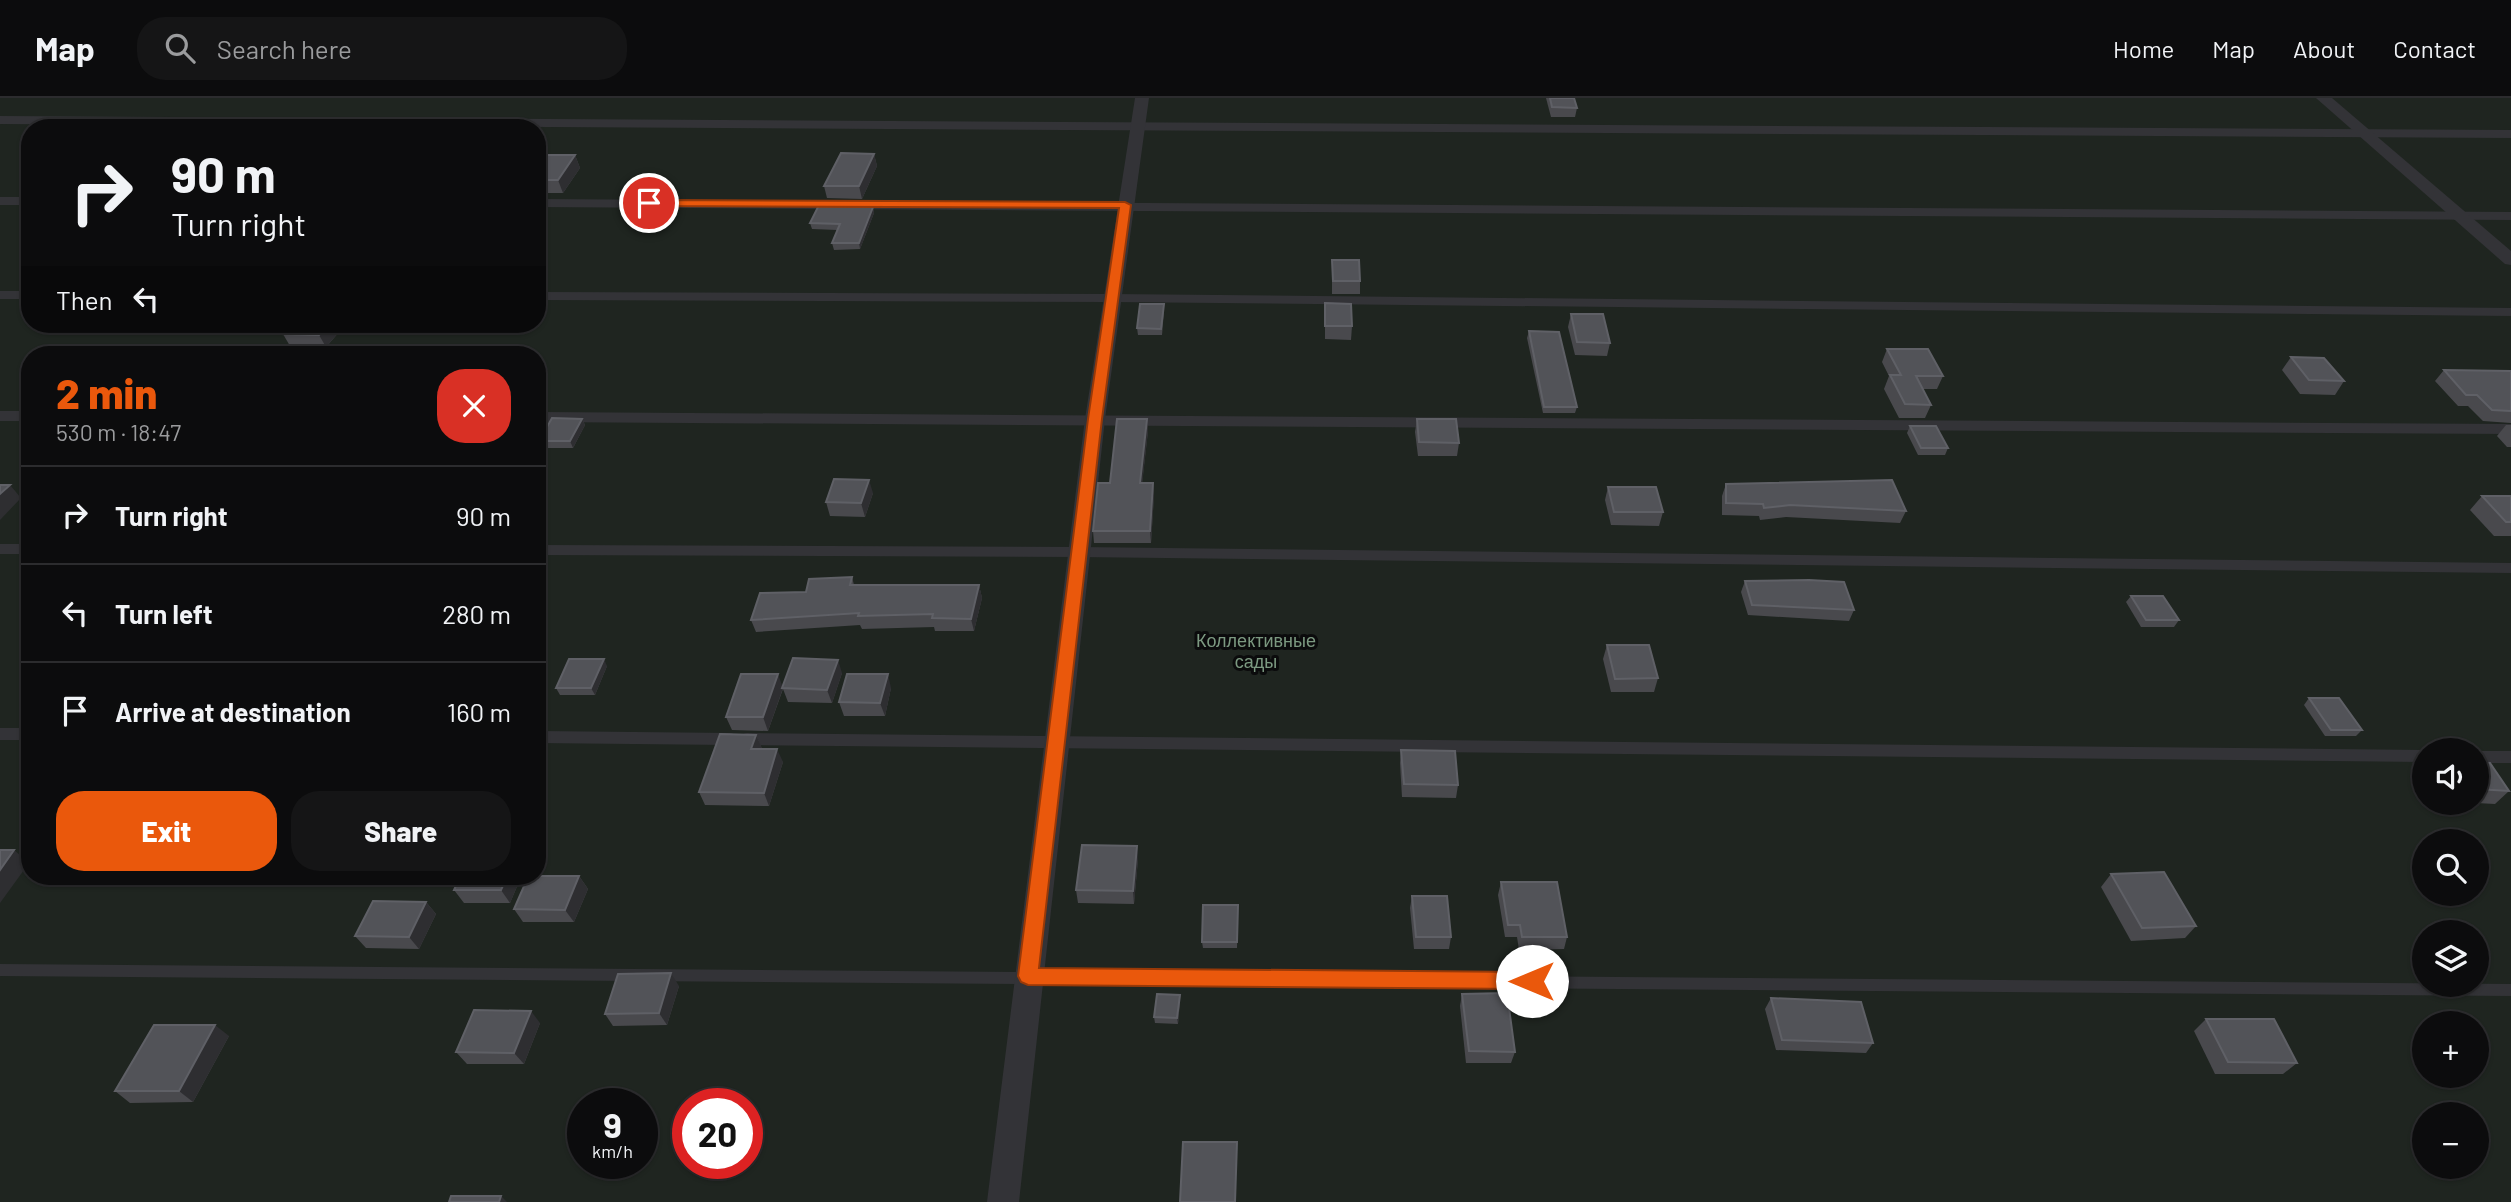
<!DOCTYPE html>
<html lang="en">
<head>
<meta charset="utf-8">
<style>
	:root { --surface:#0c0c0d; --page:#151516; --text:#f1f3f6; --muted:#9a9b9d; --line:#2c2c2e; --accent:#ea580c }
	body { margin:0; font-family:Barlow,sans-serif; background:var(--page); color:var(--text); height:100vh; display:flex; flex-direction:column; font-size:26px; white-space:nowrap }
	* { box-sizing:border-box; margin:0 }
	p { font-size:23px; color:var(--muted) }
	.icon { flex:none; width:38px; height:38px; fill:none; stroke:currentColor; stroke-width:2; stroke-linecap:round; stroke-linejoin:round }
	.map { position:relative; flex:1; overflow:hidden }
	.drawer { position:absolute; left:21px; top:248px; width:525px; height:539px; display:flex; flex-direction:column; background:var(--surface); border-radius:28px; box-shadow:0 2px 5px #0004,0 0 0 2px var(--line) }
	.drawer>* { flex:none }
	.top-card { position:absolute; left:21px; top:21px; width:525px; height:214px; border-radius:28px; box-shadow:0 2px 5px #0004,0 0 0 2px var(--line); background:#0c0c0d; color:var(--text); overflow:hidden }
	.fabs { position:absolute; left:2412px; top:640px; display:grid; gap:14px }
	.fabs a { display:grid; place-items:center; width:77px; height:77px; border-radius:50%; background:var(--surface); box-shadow:0 2px 5px #0004,0 0 0 2px var(--line); font-size:35px }
	.speed { position:absolute; left:567px; top:990px; display:flex; gap:14px; font-size:35px; font-weight:700; text-align:center }
	.speed>* { display:grid; place-content:center; width:91px; height:91px; border-radius:50%; background:var(--surface); box-shadow:0 2px 5px #0004,0 0 0 2px var(--line); line-height:1 }
	.speed small { font-size:18px; font-weight:400 }
	.speed .limit { border:10px solid #d22; background:#fff; color:#111 }
	.pin { position:absolute; display:grid; place-items:center; width:60px; height:60px; color:#fff; margin:-30px; border:4px solid #fff; border-radius:50%; box-shadow:0 2px 7px #0007 }
	.me { position:absolute; width:77px; margin:-38px; rotate:270deg; stroke-linejoin:round; filter:drop-shadow(0 0 5px #0008) }
	.turn { display:flex; align-items:center; gap:24px; height:147px; padding:0 35px; font-size:32px }
	.turn .icon { width:91px; height:91px; stroke-width:2.5 }
	.turn b { display:block; font-size:49px; line-height:60px }
	.then { display:flex; align-items:center; height:66px; padding:0 35px; background:#0003; gap:14px; font-size:26px }
	.round { display:grid; place-items:center; flex:none; width:74px; height:74px; border-radius:28px; background:var(--page) }
	.overview { display:flex; align-items:center; justify-content:space-between; height:119px; padding:0 35px }
	h1 { font-size:42px; font-weight:800; line-height:52px; color:var(--accent) }
	.cta { display:flex; gap:14px; margin-top:auto; padding:14px 35px }
	.cta a { flex:1; height:80px; border-radius:28px; background:var(--accent); color:#fff; font-size:28px; font-weight:800; line-height:80px; text-align:center }
	.cta a+a { background:var(--page); color:var(--text) }
	ul { padding:0; list-style:none }
	li { display:flex; align-items:center; gap:21px; height:98px; padding:0 35px; border-top:2px solid var(--line) }
	li div { flex:1 }
	li b { display:block; font-size:26px }
	li em { font-style:normal }
	header { display:flex; align-items:center; gap:42px; box-sizing:border-box; height:98px; padding:0 35px; background:var(--surface); border-bottom:2px solid var(--line) }
	header strong { font-size:33px }
	nav { display:flex; gap:38px; margin-inline-start:auto; font-size:24px }
	.search { width:490px; height:63px; background:var(--page); display:flex; align-items:center; gap:18px; box-sizing:border-box; padding:0 24px; border-radius:28px; color:var(--muted); font-size:26px }
	.map>svg:first-child { display:block }
	.green { fill:#1f2520; fill-rule:evenodd }
	.lines { fill:none; stroke-linecap:round; stroke-linejoin:round }
	.lane-far2 { stroke:#333337; stroke-width:8 }
	.lane-far1 { stroke:#333337; stroke-width:10 }
	.lane { stroke:#333337; stroke-width:12 }
	.street { fill:#333337; fill-rule:evenodd }
	.wall { fill:#49494d }
	.shaded-wall { fill:#2e2e31 }
	.building { fill:#525358; stroke:#5f6066; stroke-width:2 }
	.route { fill:#ea580c; stroke:#983908; stroke-width:2 }
	.labels { text-anchor:middle; dominant-baseline:central; stroke-width:6; stroke-linejoin:round; paint-order:stroke }
	.park-label { font-size:18px; fill:#7c9981; stroke:#0b0b0c }
</style>
</head>
<body>
<header>
<strong>Map</strong>
<div class="search"><svg class="icon" aria-label="search" viewBox="0 0 24 24"><circle cx="10" cy="10" r="6"/><path d="M15 15l6 6"/></svg>Search here</div>
<nav><a>Home</a><a>Map</a><a>About</a><a>Contact</a></nav>
</header>
<div class="map">
<svg width="2511" height="1104" viewBox="0 0 2511 1104">
	<rect width="100%" height="100%" fill="#101011"/>
	<!-- green -->
	<path class="green" d="M 0,0 L 2511,0 L 2511,1104 L 0,1104 ZM 30,30 L 537,30 L 537,226 L 30,226 ZM 30,257 L 537,257 L 537,779 L 30,779 ZM 2424,653 L 2476,653 L 2476,705 L 2424,705 ZM 2424,744 L 2476,744 L 2476,796 L 2424,796 ZM 2424,835 L 2476,835 L 2476,887 L 2424,887 ZM 2424,926 L 2476,926 L 2476,978 L 2424,978 ZM 583,1006 L 642,1006 L 642,1066 L 583,1066 ZM 688,1006 L 747,1006 L 747,1066 L 688,1066 ZM 2424,1017 L 2476,1017 L 2476,1069 L 2424,1069 Z"/>
	<g class="lines">
		<!-- lane-far2 -->
		<g class="lane-far2">
			<polyline points="0,22 2511,36"/>
			<polyline points="0,103 30,103"/>
			<polyline points="537,105 2511,118"/>
			<polyline points="0,197 30,197"/>
			<polyline points="537,198 1112,200 2511,214"/>
		</g>
		<!-- lane-far1 -->
		<g class="lane-far1">
			<polyline points="0,318 30,318"/>
			<polyline points="537,319 2511,331"/>
			<polyline points="0,451 30,451"/>
			<polyline points="537,452 1079,454 2511,470"/>
			<polyline points="0,636 30,636"/>
		</g>
		<!-- lane -->
		<g class="lane">
			<polyline points="0,636 30,636"/>
			<polyline points="537,639 730,641"/>
			<polyline points="747,641 2424,658"/>
			<polyline points="2476,659 2511,659"/>
			<polyline points="0,872 2511,892"/>
		</g>
		<!-- street -->
		<g class="street">
			<polygon points="1135,0 1149,0 1105,321 1019,1104 987,1104 1085,321"/>
			<polygon points="2316,0 2332,0 2511,153 2511,167 2505,166"/>
		</g>
	</g>
	<!-- wall -->
	<g class="wall">
		<polygon points="1546,0 1574,0 1577,10 1575,19 1551,19"/>
		<polygon points="874,56 877,68 862,101 827,100 824,88"/>
		<polygon points="575,57 580,70 563,95 537,95 537,68"/>
		<polygon points="873,109 874,115 860,151 834,152 832,145 837,132 812,131 810,125"/>
		<polygon points="1332,162 1360,183 1360,196 1332,196"/>
		<polygon points="1325,205 1352,228 1351,242 1325,241"/>
		<polygon points="1164,213 1162,237 1138,237 1137,230"/>
		<polygon points="1571,216 1610,245 1607,258 1575,257 1568,229"/>
		<polygon points="346,226 326,249 290,248 283,236"/>
		<polygon points="1529,233 1577,309 1575,315 1543,315 1527,240"/>
		<polygon points="1887,251 1943,278 1937,291 1923,291 1931,307 1925,320 1899,320 1884,291 1889,278 1882,264"/>
		<polygon points="2291,259 2344,283 2335,297 2300,296 2282,272"/>
		<polygon points="2444,272 2511,273 2511,325 2483,323 2468,308 2458,308 2435,283"/>
		<polygon points="582,321 585,327 573,350 542,350 539,343"/>
		<polygon points="1147,321 1148,333 1142,385 1153,385 1154,397 1151,445 1094,445 1093,433 1110,385"/>
		<polygon points="1417,321 1459,345 1457,358 1418,358 1415,334"/>
		<polygon points="2506,327 2511,327 2511,349 2507,349 2497,338"/>
		<polygon points="1910,328 1948,350 1945,357 1918,357 1907,335"/>
		<polygon points="1726,386 1906,413 1900,425 1786,419 1760,422 1759,418 1722,417 1722,398"/>
		<polygon points="1608,389 1663,414 1659,428 1611,427 1605,402"/>
		<polygon points="873,395 865,419 830,418 826,404"/>
		<polygon points="2482,398 2511,398 2511,438 2494,438 2470,412"/>
		<polygon points="852,479 854,487 979,487 982,500 974,533 935,533 934,529 862,531 860,527 756,534 751,522 806,494"/>
		<polygon points="1745,483 1854,512 1849,523 1748,517 1741,494"/>
		<polygon points="2131,498 2179,522 2174,529 2141,529 2126,504"/>
		<polygon points="1607,547 1658,580 1654,594 1611,594 1603,561"/>
		<polygon points="607,568 595,597 560,597 556,590"/>
		<polygon points="842,575 832,605 788,604 783,591 768,633 732,632 726,619 783,589"/>
		<polygon points="891,590 885,618 844,618 839,604"/>
		<polygon points="2309,600 2362,632 2356,638 2325,638 2304,607"/>
		<polygon points="756,637 762,651 783,664 769,708 705,707 699,694"/>
		<polygon points="1401,652 1458,687 1456,700 1402,699 1400,665"/>
		<polygon points="2476,664 2509,693 2495,706 2476,705"/>
		<polygon points="1138,761 1134,806 1078,805 1076,792"/>
		<polygon points="2111,776 2196,828 2185,840 2131,843 2101,789"/>
		<polygon points="579,778 588,791 574,824 523,824 514,811"/>
		<polygon points="460,779 521,779 510,805 464,805 454,792"/>
		<polygon points="1501,784 1567,839 1564,851 1519,852 1517,839 1505,839 1498,797"/>
		<polygon points="1412,798 1451,839 1449,851 1414,851 1410,810"/>
		<polygon points="426,804 436,816 419,851 366,850 355,838"/>
		<polygon points="1238,807 1237,850 1203,850 1202,844"/>
		<polygon points="679,888 667,927 613,928 605,916"/>
		<polygon points="1462,896 1515,954 1511,965 1466,965 1460,908"/>
		<polygon points="1180,897 1180,903 1178,926 1155,925 1154,919"/>
		<polygon points="1771,900 1873,945 1866,955 1776,952 1765,911"/>
		<polygon points="2206,921 2297,965 2283,976 2215,976 2194,933"/>
		<polygon points="540,925 524,966 467,966 456,954"/>
		<polygon points="229,938 193,1004 130,1005 115,993"/>
	</g>
	<!-- shaded-wall -->
	<g class="shaded-wall">
		<polygon points="874,56 877,68 862,101 859,88"/>
		<polygon points="575,57 580,70 563,95 558,82"/>
		<polygon points="873,109 874,115 860,151 859,145"/>
		<polygon points="330,226 346,226 326,249 319,237"/>
		<polygon points="582,321 585,327 573,350 570,343"/>
		<polygon points="1147,321 1148,333 1141,397 1140,385"/>
		<polygon points="869,382 873,395 865,419 861,405"/>
		<polygon points="1153,385 1154,397 1151,445 1150,433"/>
		<polygon points="10,387 21,400 0,422 0,396"/>
		<polygon points="979,487 982,500 974,533 971,521"/>
		<polygon points="604,561 607,568 595,597 591,590"/>
		<polygon points="838,562 842,575 832,605 827,592"/>
		<polygon points="778,576 783,590 768,633 763,619"/>
		<polygon points="888,576 891,590 885,618 880,605"/>
		<polygon points="756,637 762,650 757,664 751,651"/>
		<polygon points="777,651 783,664 769,708 764,695"/>
		<polygon points="1137,748 1138,761 1134,806 1133,793"/>
		<polygon points="14,752 29,765 0,805 0,772"/>
		<polygon points="579,778 588,791 574,824 565,812"/>
		<polygon points="507,779 521,779 510,805 501,792"/>
		<polygon points="426,804 436,816 419,851 409,839"/>
		<polygon points="671,875 679,888 667,927 659,915"/>
		<polygon points="1180,897 1180,903 1178,926 1177,920"/>
		<polygon points="531,913 540,925 524,966 514,955"/>
		<polygon points="215,927 229,938 193,1004 179,993"/>
		<polygon points="501,1098 507,1104 499,1104"/>
	</g>
	<!-- building -->
	<g class="building">
		<polygon points="1550,0 1574,0 1577,10 1552,9"/>
		<polygon points="841,55 874,56 859,88 824,88"/>
		<polygon points="545,57 575,57 558,82 537,82 537,68"/>
		<polygon points="819,107 873,109 859,145 832,145 840,126 810,125"/>
		<polygon points="1332,162 1359,162 1360,183 1333,183"/>
		<polygon points="1325,205 1351,206 1352,228 1325,228"/>
		<polygon points="1140,206 1164,206 1161,231 1137,230"/>
		<polygon points="1571,216 1603,216 1610,245 1577,244"/>
		<polygon points="292,226 330,226 319,237 283,236"/>
		<polygon points="1529,233 1559,234 1577,309 1544,309"/>
		<polygon points="1887,251 1928,251 1943,278 1916,278 1931,307 1905,306 1890,277 1901,277"/>
		<polygon points="2291,259 2324,260 2344,283 2309,282"/>
		<polygon points="2444,272 2511,273 2511,313 2492,312 2477,297 2466,297"/>
		<polygon points="552,320 582,321 570,343 539,343"/>
		<polygon points="1117,321 1147,321 1140,385 1153,385 1150,433 1093,433 1098,385 1110,385"/>
		<polygon points="1417,321 1456,321 1459,345 1419,344"/>
		<polygon points="1910,328 1936,328 1948,350 1921,350"/>
		<polygon points="834,381 869,382 861,405 826,404"/>
		<polygon points="1892,382 1906,413 1790,407 1764,410 1763,406 1726,405 1726,386"/>
		<polygon points="0,387 10,387 0,396"/>
		<polygon points="1608,389 1656,389 1663,414 1614,414"/>
		<polygon points="2482,398 2511,398 2511,424 2506,424"/>
		<polygon points="852,479 850,487 979,487 971,521 932,520 933,516 858,518 859,515 751,522 760,495 806,494 809,481"/>
		<polygon points="1809,482 1844,484 1854,512 1752,507 1745,483"/>
		<polygon points="2131,498 2163,498 2179,522 2146,522"/>
		<polygon points="1607,547 1649,547 1658,580 1615,581"/>
		<polygon points="793,560 838,562 827,592 782,590"/>
		<polygon points="569,561 604,561 591,590 556,590"/>
		<polygon points="741,576 778,576 763,619 726,619"/>
		<polygon points="847,576 888,576 880,605 839,604"/>
		<polygon points="2309,600 2339,600 2362,632 2331,632"/>
		<polygon points="720,636 756,637 751,651 777,651 764,695 699,694"/>
		<polygon points="1401,652 1455,653 1458,687 1404,686"/>
		<polygon points="2476,664 2490,665 2509,693 2476,691"/>
		<polygon points="1082,747 1137,748 1133,793 1076,792"/>
		<polygon points="0,752 14,752 0,772"/>
		<polygon points="2164,774 2196,828 2142,830 2111,776"/>
		<polygon points="537,778 579,778 565,812 514,811 528,779"/>
		<polygon points="460,779 507,779 501,792 454,792"/>
		<polygon points="1501,784 1557,784 1567,839 1522,839 1520,827 1508,827"/>
		<polygon points="1412,798 1447,798 1451,839 1416,839"/>
		<polygon points="373,803 426,804 409,839 355,838"/>
		<polygon points="1203,807 1238,807 1237,844 1202,844"/>
		<polygon points="671,875 659,915 605,916 618,876"/>
		<polygon points="1507,895 1515,954 1469,953 1462,896"/>
		<polygon points="1157,896 1180,897 1177,920 1154,919"/>
		<polygon points="1771,900 1861,904 1873,945 1782,942"/>
		<polygon points="474,912 531,913 514,955 456,954"/>
		<polygon points="2206,921 2274,921 2297,965 2228,964"/>
		<polygon points="154,927 215,927 179,993 115,993"/>
		<polygon points="1183,1044 1237,1044 1235,1104 1180,1104"/>
		<polygon points="451,1098 501,1098 499,1104 449,1104"/>
	</g>
	<!-- route -->
	<polygon class="route" points="649,102 1125,104 1131,107 1102,321 1039,870 1532,874 1539,877 1542,883 1539,889 1532,891 1028,887 1021,884 1018,878 1088,321 1119,110 645,108 644,105"/>
	<g class="labels">
		<!-- park labels -->
		<g class="park-label">
			<text x="1256" y="542">Коллективные<tspan x="1256" dy="21">сады</tspan></text>
		</g>
	</g>
</svg>
<div class="fabs">
<a><svg class="icon" aria-label="sound" viewBox="0 0 24 24"><path d="M4 9h4l5-4v14l-5-4H4zM17 9q2 3 0 6"/></svg></a>
<a><svg class="icon" aria-label="search" viewBox="0 0 24 24"><circle cx="10" cy="10" r="6"/><path d="M15 15l6 6"/></svg></a>
<a><svg class="icon" aria-label="layers" viewBox="0 0 24 24"><path d="M12 4l9 5-9 5-9-5zM3 14l9 5 9-5"/></svg></a>
<a>+</a>
<a>−</a>
</div>
<div class="speed"><div>9<small>km/h</small></div><div class="limit">20</div></div>
<div class="pin" style="left:649px;top:105px;background:#d93025"><svg class="icon" aria-label="arrive" viewBox="0 0 24 24"><path d="M6 21V4h12l-3 4 3 4H6"/></svg></div>
<svg class="me" style="left:1532px;top:883px" viewBox="-20 -20 40 40"><circle r="19" fill="#fff"/><path d="M0-13L10 11 0 6-10 11z" fill="#ea580c"/></svg>
<div class="top-card">
<div class="turn"><svg class="icon" aria-label="right" viewBox="0 0 24 24"><path d="M7 20v-9h11M14 6l5 5-5 5"/></svg><div><b>90 m</b>Turn right</div></div>
<div class="then">Then<svg class="icon" aria-label="left" viewBox="0 0 24 24"><path d="M17 20v-9H6M10 6l-5 5 5 5"/></svg></div>
</div>
<section class="drawer">
<div class="overview"><div><h1>2 min</h1><p>530 m · 18:47</p></div><a class="round" style="background:#d93025;color:#fff"><svg class="icon" aria-label="close" viewBox="0 0 24 24"><path d="M6 6l12 12M18 6L6 18"/></svg></a></div>
<ul>
<li><svg class="icon" aria-label="right" viewBox="0 0 24 24"><path d="M7 20v-9h11M14 6l5 5-5 5"/></svg><div><b>Turn right</b></div><em>90 m</em></li>
<li><svg class="icon" aria-label="left" viewBox="0 0 24 24"><path d="M17 20v-9H6M10 6l-5 5 5 5"/></svg><div><b>Turn left</b></div><em>280 m</em></li>
<li><svg class="icon" aria-label="arrive" viewBox="0 0 24 24"><path d="M6 21V4h12l-3 4 3 4H6"/></svg><div><b>Arrive at destination</b></div><em>160 m</em></li>
</ul>
<div class="cta"><a>Exit</a><a>Share</a></div>
</section>
</div>
</body>
</html>
